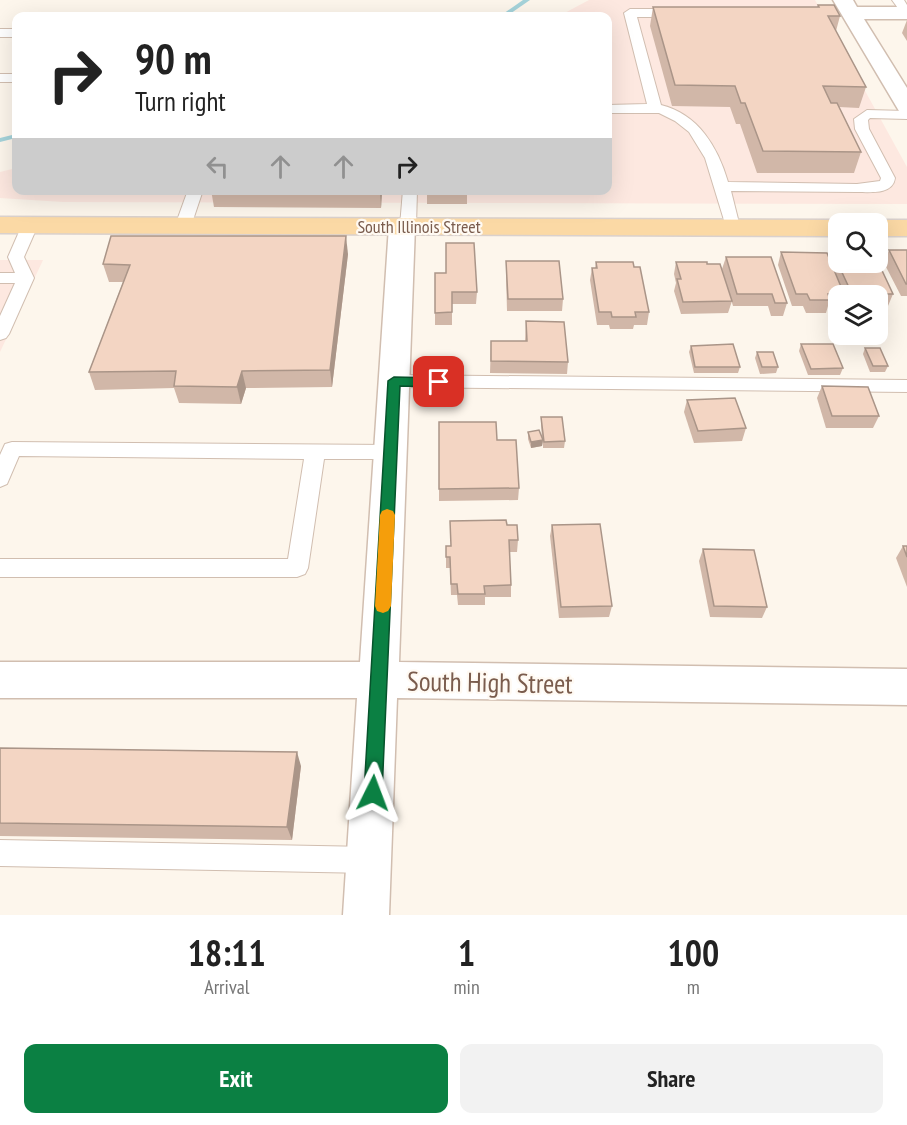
<!DOCTYPE html>
<html lang="en">
<head>
<meta charset="utf-8">
<style>
	:root { --surface:#fff; --page:#f2f2f2; --text:#222; --muted:#767676; --accent:#0b8043 }
	body { margin:0; font-family:"PT Sans Narrow",sans-serif; background:var(--page); color:var(--text); height:100vh; display:flex; flex-direction:column; font-size:22px; white-space:nowrap }
	* { box-sizing:border-box; margin:0 }
	p { font-size:20px; color:var(--muted) }
	.icon { flex:none; width:33px; height:33px; fill:none; stroke:currentColor; stroke-width:2; stroke-linecap:round; stroke-linejoin:round }
	.map { position:relative; height:915px; overflow:hidden }
	.sheet { display:flex; flex-direction:column; background:var(--surface); flex:1 }
	.sheet>* { flex:none }
	.hud { position:absolute; left:12px; top:12px; width:600px; height:183px; border-radius:12px; box-shadow:0 6px 24px #0002; background:#fff; color:var(--text); overflow:hidden }
	.fabs { position:absolute; left:828px; top:213px; display:grid; gap:12px }
	.fabs a { display:grid; place-items:center; width:60px; height:60px; border-radius:12px; background:var(--surface); box-shadow:0 6px 24px #0002; font-size:30px }
	.pin { position:absolute; display:grid; place-items:center; width:51px; height:51px; color:#fff; margin:-26px; border-radius:12px; box-shadow:0 3px 9px #0006 }
	.me { position:absolute; width:66px; margin:-33px; rotate:3deg; stroke-linejoin:round; filter:drop-shadow(0 0 4px #0008) }
	.turn { display:flex; align-items:center; gap:21px; height:126px; padding:0 24px; font-size:27px }
	.turn .icon { width:78px; height:78px; stroke-width:2.5 }
	.turn b { display:block; font-size:42px; line-height:51px }
	.lanes { display:flex; align-items:center; height:57px; padding:0 24px; background:#0003; justify-content:center; gap:30px; direction:ltr }
	.lanes .off { opacity:.35 }
	.eta { display:flex; justify-content:space-evenly; align-items:center; height:102px; text-align:center }
	.eta b { font-size:36px; font-weight:700; line-height:42px }
	.primary-button { display:flex; gap:12px; margin-top:auto; padding:12px 24px }
	.primary-button a { flex:1; height:69px; border-radius:12px; background:var(--accent); color:#fff; font-size:24px; font-weight:700; line-height:69px; text-align:center }
	.primary-button a+a { background:var(--page); color:var(--text) }
	.map>svg:first-child { display:block }
	.commercial { fill:#fde8e0 }
	.lines { fill:none; stroke-linecap:round; stroke-linejoin:round }
	.stream { fill:#a5d3da; fill-rule:evenodd }
	.lane-casing { stroke:#d1beb0; stroke-width:2 }
	.street-casing { stroke:#d1beb0; stroke-width:3 }
	.primary-casing { stroke:#dad1cd; stroke-width:3 }
	.lane { fill:#fff; fill-rule:evenodd }
	.street { fill:#fff; fill-rule:evenodd }
	.primary { fill:#fbd9a5; fill-rule:evenodd }
	.wall { fill:#d1b7a8 }
	.shaded-wall { fill:#aa9588 }
	.building { fill:#f3d5c3; stroke:#aa9588; stroke-width:1.5 }
	.route { fill:#0b8043; stroke:#07532c; stroke-width:1.5 }
	.slow { fill:#f59e0b }
	.labels { text-anchor:middle; dominant-baseline:central; stroke-width:4.5; stroke-linejoin:round; paint-order:stroke }
	.far-street-label { font-size:18px; fill:#7a5c4d; stroke:#fffaf3 }
	.near-street-label { font-size:27px; fill:#7a5c4d; stroke:#fffaf3 }
</style>
</head>
<body>
<div class="map">
<svg width="907" height="915" viewBox="0 0 907 915">
	<rect width="100%" height="100%" fill="#fdf6ec"/>
	<!-- commercial -->
	<g class="commercial">
		<polygon points="589,0 815,0 907,167 907,204 63,202 0,198 0,172 16,168 16,190 608,190 608,16 559,16"/>
		<polygon points="0,260 43,260 0,352"/>
	</g>
	<g class="lines">
		<!-- stream -->
		<g class="stream">
			<polygon points="523,0 530,0 507,16 500,16"/>
			<polygon points="16,134 16,138 0,142 0,138"/>
		</g>
		<defs>
			<g id="lane">
				<polygon points="892,0 904,0 907,5 907,17 903,15"/>
				<path d="M 630,9 L 678,9 L 684,13 L 678,17 L 637,17 L 661,105 C 698,114 718,147 728,182 L 857,184 L 880,181 L 881,178 L 855,129 L 854,119 L 867,110 L 907,111 L 907,119 L 870,118 L 868,120 L 869,129 L 895,178 C 893,195 870,192 857,192 L 731,191 L 740,227 L 732,232 L 727,230 L 705,158 L 689,132 L 675,121 L 659,113 L 608,113 L 608,105 L 647,104 L 624,13 Z"/>
				<rect x="0" y="29" width="16" height="8"/>
				<rect x="0" y="74" width="16" height="8"/>
				<polygon points="188,190 203,190 191,226 183,231 175,226"/>
				<polygon points="403,190 417,190 416,226 408,231 400,226"/>
				<polygon points="30,220 38,225 24,257 34,278 9,334 6,338 0,340 0,316 15,283 0,283 0,273 15,273 8,257 22,225"/>
				<polygon points="394,375 907,380 907,392 394,387 388,386 385,381 388,376"/>
				<polygon points="12,442 391,445 398,447 401,452 398,457 391,459 324,459 308,568 305,574 297,577 0,577 0,559 288,559 304,459 19,456 7,484 0,487 0,455 5,444"/>
				<polygon points="0,840 369,847 378,851 382,860 378,869 369,873 0,866"/>
			</g>
			<g id="street">
				<polygon points="833,0 853,0 857,7 907,7 907,19 864,19 907,88 907,113 899,111 896,106"/>
				<polygon points="402,218 411,220 415,226 399,662 907,669 907,705 397,698 389,915 343,915 357,698 0,698 0,662 360,662 389,226 393,220"/>
			</g>
			<g id="primary">
				<polygon points="0,217 838,220 848,224 838,224 838,236 0,233"/>
				<polygon points="878,220 907,220 907,236 878,236 878,224 868,224"/>
			</g>
		</defs>
		<!-- lane casing -->
		<use href="#lane" class="lane-casing"/>
		<!-- street casing -->
		<use href="#street" class="street-casing"/>
		<!-- primary casing -->
		<use href="#primary" class="primary-casing"/>
		<!-- lane -->
		<use href="#lane" class="lane"/>
		<!-- street -->
		<use href="#street" class="street"/>
		<!-- primary -->
		<use href="#primary" class="primary"/>
	</g>
	<!-- wall -->
	<g class="wall">
		<polygon points="818,5 840,16 836,31 866,87 859,108 839,107 861,152 854,173 757,173 740,124 736,124 730,107 672,106 650,26 653,7 817,7"/>
		<polygon points="907,20 907,41 902,33"/>
		<polygon points="211,190 382,190 381,208 214,207"/>
		<rect x="427" y="190" width="40" height="14"/>
		<polygon points="889,250 907,250 907,296 901,296 884,263"/>
		<polygon points="781,252 831,261 833,253 893,294 888,306 878,306 878,296 838,296 838,306 828,306 826,313 806,313 803,306 792,306 778,265"/>
		<polygon points="348,254 332,387 246,388 241,404 179,403 174,388 95,390 89,372 123,282 109,282 103,264"/>
		<polygon points="726,257 787,303 783,316 771,316 768,306 733,306 722,269"/>
		<polygon points="506,261 563,299 562,311 507,311 506,273"/>
		<polygon points="596,262 634,267 649,312 647,325 634,325 633,329 610,329 609,325 597,325 590,280 592,268 595,268"/>
		<polygon points="676,262 707,264 732,301 728,313 681,314 674,291 676,283 674,274"/>
		<polygon points="435,273 477,292 476,304 452,304 452,325 435,325"/>
		<polygon points="526,321 568,362 567,374 490,373 491,341 525,341"/>
		<polygon points="801,344 843,368 840,375 808,375 799,351"/>
		<polygon points="691,346 740,367 738,373 694,373 689,352"/>
		<polygon points="865,348 888,366 885,372 870,372 863,354"/>
		<polygon points="757,352 778,367 776,373 760,374 755,358"/>
		<polygon points="822,386 879,416 873,428 826,428 817,398"/>
		<polygon points="687,400 746,428 742,441 694,443 684,412"/>
		<polygon points="541,417 565,441 564,448 543,448 543,441 542,446 531,448 528,439 528,432 542,439 541,424"/>
		<polygon points="439,422 497,440 519,488 518,500 439,501"/>
		<polygon points="507,525 518,540 517,552 509,552 511,585 511,597 485,597 485,605 458,605 457,595 451,595 450,568 446,568 446,546 451,546"/>
		<polygon points="552,525 612,606 609,617 559,618 550,536"/>
		<polygon points="903,546 907,546 907,587 896,558"/>
		<polygon points="703,549 767,607 762,618 710,617 699,561"/>
		<polygon points="0,748 301,766 292,840 0,836"/>
	</g>
	<!-- shaded-wall -->
	<g class="shaded-wall">
		<polygon points="380,190 382,190 381,208"/>
		<polygon points="346,236 348,254 332,387 330,370"/>
		<polygon points="242,371 246,388 241,404 237,387"/>
		<polygon points="543,440 542,446 531,448 531,442"/>
		<polygon points="297,752 301,766 292,840 287,827"/>
	</g>
	<!-- building -->
	<g class="building">
		<polygon points="818,5 834,5 840,16 828,16 866,87 823,86 831,103 837,103 861,152 763,151 745,103 741,103 735,86 675,85 653,7 819,7"/>
		<polygon points="52,15 109,15 109,16 51,16"/>
		<rect x="427" y="190" width="40" height="2"/>
		<polygon points="111,236 346,236 330,370 242,371 237,387 174,386 176,371 89,372 130,265 103,264"/>
		<polygon points="446,243 474,243 477,292 452,292 452,312 435,313 435,273 446,273"/>
		<polygon points="889,250 907,250 907,284 906,284"/>
		<polygon points="781,252 827,253 844,294 828,294 830,300 810,300 807,294 796,294"/>
		<polygon points="833,253 838,253 838,262 878,262 893,294 852,294"/>
		<polygon points="726,257 771,257 787,303 775,303 772,294 737,294"/>
		<polygon points="506,261 559,261 563,299 508,299"/>
		<polygon points="596,262 633,262 634,267 640,267 649,312 635,312 636,317 612,317 611,312 599,312 592,268 597,268"/>
		<polygon points="676,262 707,262 707,264 720,264 732,301 683,302 677,279 681,279"/>
		<polygon points="526,321 564,322 568,362 491,361 491,341 527,341"/>
		<polygon points="733,344 740,367 695,367 691,346"/>
		<polygon points="801,344 833,344 843,368 811,369"/>
		<polygon points="865,348 880,348 888,366 873,366"/>
		<polygon points="757,352 773,352 778,367 762,367"/>
		<polygon points="822,386 868,387 879,416 832,416"/>
		<polygon points="735,398 746,428 698,431 687,400"/>
		<polygon points="541,417 562,417 565,441 544,442"/>
		<polygon points="439,422 496,422 497,440 516,440 519,488 439,489"/>
		<polygon points="539,430 543,440 531,442 528,432"/>
		<polygon points="506,520 507,525 517,525 518,540 509,540 511,585 484,586 485,594 458,594 457,584 451,584 450,557 446,557 446,546 451,546 450,521"/>
		<polygon points="600,524 612,606 561,607 552,525"/>
		<polygon points="903,546 907,546 907,557"/>
		<polygon points="703,549 754,550 767,607 714,606"/>
		<polygon points="0,748 297,752 287,827 0,823"/>
	</g>
	<!-- route -->
	<polygon class="route" points="394,377 439,378 446,382 439,387 400,386 382,793 379,799 373,801 367,799 364,793 388,381"/>
	<!-- slow -->
	<polygon class="slow" points="387,509 393,511 395,515 391,606 388,611 383,613 377,611 375,606 380,515 382,511"/>
	<g class="labels">
		<!-- far-street labels -->
		<g class="far-street-label">
			<text x="419" y="226">South Illinois Street</text>
		</g>
		<!-- near-street labels -->
		<g class="near-street-label">
			<text transform="translate(490 682) rotate(1)">South High Street</text>
		</g>
	</g>
</svg>
<div class="fabs">
<a><svg class="icon" aria-label="search" viewBox="0 0 24 24"><circle cx="10" cy="10" r="6"/><path d="M15 15l6 6"/></svg></a>
<a><svg class="icon" aria-label="layers" viewBox="0 0 24 24"><path d="M12 4l9 5-9 5-9-5zM3 14l9 5 9-5"/></svg></a>
</div>
<div class="pin" style="left:439px;top:382px;background:#d93025"><svg class="icon" aria-label="arrive" viewBox="0 0 24 24"><path d="M6 21V4h12l-3 4 3 4H6"/></svg></div>
<svg class="me" style="left:373px;top:793px" viewBox="-20 -20 40 40"><path d="M0-17L14 15 0 8-14 15z" fill="#0b8043" stroke="#fff" stroke-width="4"/></svg>
<div class="hud">
<div class="turn"><svg class="icon" aria-label="right" viewBox="0 0 24 24"><path d="M7 20v-9h11M14 6l5 5-5 5"/></svg><div><b>90 m</b>Turn right</div></div>
<div class="lanes"><svg class="icon off" aria-label="left" viewBox="0 0 24 24"><path d="M17 20v-9H6M10 6l-5 5 5 5"/></svg><svg class="icon off" aria-label="ahead" viewBox="0 0 24 24"><path d="M12 20V5M6 11l6-6 6 6"/></svg><svg class="icon off" aria-label="ahead" viewBox="0 0 24 24"><path d="M12 20V5M6 11l6-6 6 6"/></svg><svg class="icon" aria-label="right" viewBox="0 0 24 24"><path d="M7 20v-9h11M14 6l5 5-5 5"/></svg></div>
</div>
</div>
<section class="sheet">
<div class="eta">
<div><b>18:11</b><p>Arrival</p></div>
<div><b>1</b><p>min</p></div>
<div><b>100</b><p>m</p></div>
</div>
<div class="primary-button"><a>Exit</a><a>Share</a></div>
</section>
</body>
</html>
